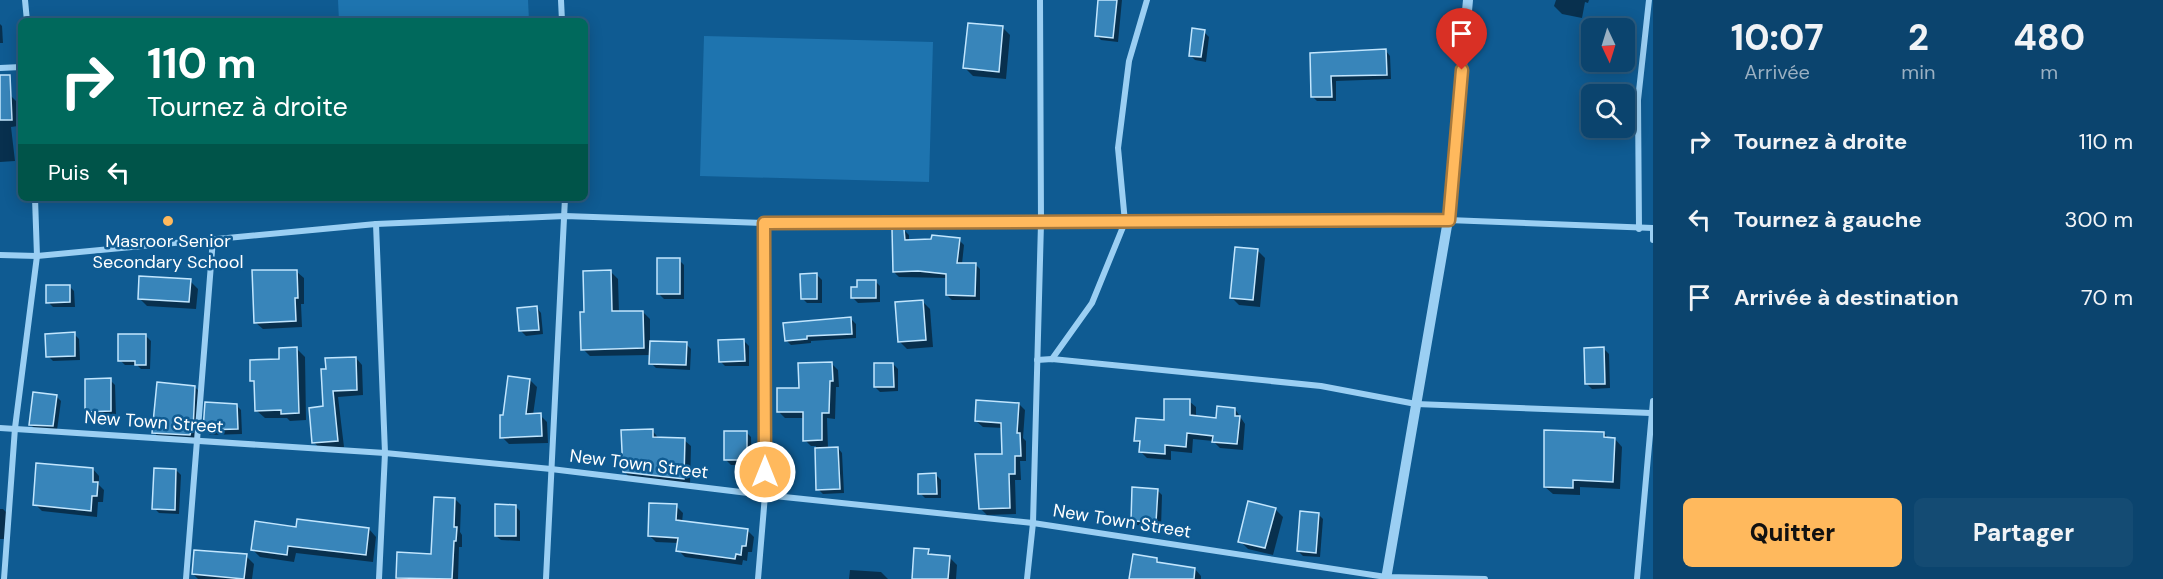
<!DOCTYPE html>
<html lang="fr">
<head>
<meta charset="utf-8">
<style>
	:root { --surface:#0b446e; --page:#144b73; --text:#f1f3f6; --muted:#9ab0c2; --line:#2b5c81; --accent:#ffb95d }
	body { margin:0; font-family:"DM Sans",sans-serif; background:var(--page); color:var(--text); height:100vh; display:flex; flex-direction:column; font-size:22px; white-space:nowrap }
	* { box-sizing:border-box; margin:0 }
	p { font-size:20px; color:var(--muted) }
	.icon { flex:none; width:33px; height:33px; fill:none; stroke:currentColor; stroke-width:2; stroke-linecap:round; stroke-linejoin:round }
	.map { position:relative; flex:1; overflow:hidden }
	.drawer { display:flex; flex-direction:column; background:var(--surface); width:510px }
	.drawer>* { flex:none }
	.banner { position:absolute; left:18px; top:18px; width:570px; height:183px; border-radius:9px; box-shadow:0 3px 15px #0003,0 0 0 2px var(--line); background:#00695c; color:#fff; overflow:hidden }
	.needle { width:39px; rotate:176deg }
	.controls { position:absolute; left:1581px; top:18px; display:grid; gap:12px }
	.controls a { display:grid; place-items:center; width:54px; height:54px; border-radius:9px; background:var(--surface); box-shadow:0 3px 15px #0003,0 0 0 2px var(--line); font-size:30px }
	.pin { position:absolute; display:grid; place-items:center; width:51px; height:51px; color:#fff; margin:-62px -26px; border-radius:50% 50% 50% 0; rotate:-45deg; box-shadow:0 0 6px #0007 }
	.pin .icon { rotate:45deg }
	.me { position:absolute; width:66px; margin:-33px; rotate:0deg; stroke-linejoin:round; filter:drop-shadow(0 0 4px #0008) }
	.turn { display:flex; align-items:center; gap:21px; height:126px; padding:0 30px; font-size:27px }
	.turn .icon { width:78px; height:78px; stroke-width:2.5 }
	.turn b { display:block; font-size:42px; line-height:51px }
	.then { display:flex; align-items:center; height:57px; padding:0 30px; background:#0003; gap:12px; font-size:22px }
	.eta { display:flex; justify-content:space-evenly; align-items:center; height:102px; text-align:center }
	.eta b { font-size:36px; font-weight:800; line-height:42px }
	.button { display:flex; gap:12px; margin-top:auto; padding:12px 30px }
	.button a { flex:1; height:69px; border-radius:9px; background:var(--accent); color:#111; font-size:24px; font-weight:800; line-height:69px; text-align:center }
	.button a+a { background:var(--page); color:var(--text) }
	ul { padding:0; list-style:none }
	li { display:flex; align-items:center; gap:18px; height:78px; padding:0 30px }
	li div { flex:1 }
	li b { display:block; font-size:22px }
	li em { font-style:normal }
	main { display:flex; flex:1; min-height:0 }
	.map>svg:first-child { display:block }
	.park { fill:#1e74af }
	.shadow { fill:#0007 }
	.building { fill:#3885ba; stroke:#c2e6fe; stroke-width:1.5 }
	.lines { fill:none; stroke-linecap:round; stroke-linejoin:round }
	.minor { stroke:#9bcff3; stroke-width:6 }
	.tertiary { stroke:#9bcff3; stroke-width:10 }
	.route-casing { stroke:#a6783c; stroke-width:15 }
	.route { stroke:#ffb95d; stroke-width:10 }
	.poi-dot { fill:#ffb95d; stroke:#0f5b92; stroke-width:2 }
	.labels { text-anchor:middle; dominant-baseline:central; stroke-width:5; stroke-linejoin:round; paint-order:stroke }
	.poi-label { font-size:18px; fill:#fff; stroke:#0f5b92 }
	.street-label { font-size:18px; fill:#fff; stroke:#0f5b92 }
</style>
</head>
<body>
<main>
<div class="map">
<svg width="1653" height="579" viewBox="0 0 1653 579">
	<rect width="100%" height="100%" fill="#0f5b92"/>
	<!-- park -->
	<g class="park">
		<polygon points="338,0 528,0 529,21 339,21"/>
		<polygon points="704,36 933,42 929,182 700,176"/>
	</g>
	<!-- shadow -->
	<g class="shadow">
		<polygon points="1100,0 1122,0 1118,42 1101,40 1096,35"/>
		<polygon points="1556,0 1589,0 1588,3 1585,2 1582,18 1562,14 1554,6"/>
		<polygon points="0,24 2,26 3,43 0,43"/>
		<polygon points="1002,27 1010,35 1006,79 973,76 965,68"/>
		<polygon points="1204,32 1209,37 1206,62 1195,60 1190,55"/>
		<polygon points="1386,51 1390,56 1391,79 1336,81 1336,101 1317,101 1312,96 1311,54"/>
		<polygon points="10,95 17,102 18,126 11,127 15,161 0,162 0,96"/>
		<polygon points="904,230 909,235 909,241 959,240 964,245 962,264 975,264 980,269 980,300 952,300 947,295 948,278 899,277 894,272"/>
		<polygon points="1257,250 1265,258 1260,307 1239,305 1231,297"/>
		<polygon points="679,260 684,265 684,299 664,299 659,294"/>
		<polygon points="297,272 304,278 304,304 301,304 302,327 263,329 256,323"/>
		<polygon points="611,272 618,279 619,313 643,312 650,319 650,342 686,344 691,349 690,370 656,368 651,363 651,355 590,356 583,349 586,313"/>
		<polygon points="817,275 822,280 822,303 807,303 802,298"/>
		<polygon points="190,281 198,289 196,309 147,306 139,298"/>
		<polygon points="875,281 880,286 880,302 858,303 853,298"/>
		<polygon points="69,286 74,291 75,307 53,307 48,302"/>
		<polygon points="923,302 930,309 933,347 907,349 899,341"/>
		<polygon points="537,308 541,313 543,334 526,336 521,331"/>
		<polygon points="851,319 856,324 856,338 811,341 811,343 791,345 786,340"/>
		<polygon points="74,334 79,339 80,360 53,361 48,356"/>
		<polygon points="146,336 151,341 150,369 141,369 137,365 125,365 120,360"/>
		<polygon points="744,341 749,346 749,366 725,366 720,361"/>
		<polygon points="297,349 305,357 306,420 290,421 287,418 265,418 257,411 256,384 252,380"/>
		<polygon points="1604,349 1609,354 1610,388 1592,389 1587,384"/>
		<polygon points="356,358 362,365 363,395 338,397 344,447 320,449 314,442 324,408 322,370"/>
		<polygon points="832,364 838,370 839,387 836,387 835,419 827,418 828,449 838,448 842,453 844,493 823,494 818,489 816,446 811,446 805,440 805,418 785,418 778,411"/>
		<polygon points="893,364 898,369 898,391 880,392 875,387"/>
		<polygon points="110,380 115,385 116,416 92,416 87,411"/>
		<polygon points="530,380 537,387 533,415 540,415 547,422 548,443 509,444 502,437 504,416"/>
		<polygon points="195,387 202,395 200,438 161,440 154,432"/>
		<polygon points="56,396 61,401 57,430 35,429 30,424"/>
		<polygon points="1189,401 1196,407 1196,417 1217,419 1235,409 1245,424 1243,450 1220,448 1213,441 1193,439 1192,453 1171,451 1171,460 1147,458 1141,452 1141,445 1136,440 1166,422"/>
		<polygon points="1019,404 1025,410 1023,438 1026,441 1026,461 1020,461 1021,480 1015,480 1016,514 987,515 981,509 1003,455 1003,428 983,427 976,421"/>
		<polygon points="236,405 241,410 242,434 210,435 205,430"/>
		<polygon points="652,430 659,439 684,440 691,446 690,485 631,479 625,472"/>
		<polygon points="746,432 751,437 752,465 731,465 726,460"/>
		<polygon points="1604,433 1609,439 1615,439 1622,447 1620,489 1580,487 1580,495 1553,494 1545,487"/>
		<polygon points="93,469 99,476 99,485 104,490 103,502 98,502 97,517 42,511 35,504"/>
		<polygon points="176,470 181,475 179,514 159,513 154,508"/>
		<polygon points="936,475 941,480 941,498 925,498 920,493"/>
		<polygon points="1157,490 1162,495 1161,527 1137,525 1132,520"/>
		<polygon points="455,499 461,505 460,532 462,535 462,547 459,547 458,579 399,579 397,577 432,555"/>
		<polygon points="515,506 520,511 520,541 501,540 496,536"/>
		<polygon points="676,506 683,513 682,522 747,530 754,537 752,552 748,552 747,561 743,560 742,565 685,557 678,550 679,543 656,542 649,535"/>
		<polygon points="0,509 3,509 10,516 9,539 0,539"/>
		<polygon points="1275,509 1283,517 1273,555 1248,549 1240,541"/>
		<polygon points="1318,514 1323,519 1320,557 1303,556 1298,551"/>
		<polygon points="298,529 369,529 376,537 373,562 296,553 294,562 260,557 252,549"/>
		<polygon points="928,551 933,556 949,557 957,565 956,579 913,579"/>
		<polygon points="246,556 254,564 252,579 198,579 193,574"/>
		<polygon points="1157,560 1162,564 1195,569 1201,576 1201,579 1131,579"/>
		<polygon points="850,570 881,572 888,579 849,579"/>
	</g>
	<!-- building -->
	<g class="building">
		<polygon points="1098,0 1117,0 1113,38 1095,36"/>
		<polygon points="968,23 1003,26 999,72 963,68"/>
		<polygon points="1192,28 1205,30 1201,57 1189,56"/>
		<polygon points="1386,49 1387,75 1331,76 1332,97 1311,97 1310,53"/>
		<polygon points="0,75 10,75 12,120 0,120"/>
		<polygon points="892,229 904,229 905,240 931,239 932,235 960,238 957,263 976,263 975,296 946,295 946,274 918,271 893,272"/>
		<polygon points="1235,247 1258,249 1253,300 1230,298"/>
		<rect x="657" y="258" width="23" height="36"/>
		<polygon points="252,270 297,270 298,298 295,298 296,321 254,323"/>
		<polygon points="611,270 612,311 643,311 644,348 581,350 580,312 584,312 583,271"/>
		<polygon points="817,273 817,299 801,299 800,274"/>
		<polygon points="139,276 191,279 189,302 138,299"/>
		<polygon points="857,280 876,280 876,298 851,298 851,287 857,287"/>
		<polygon points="46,285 70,285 70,302 46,303"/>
		<polygon points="923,300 926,340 898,342 895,302"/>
		<polygon points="537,306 539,330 519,331 517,308"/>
		<polygon points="851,317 852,334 807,336 807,339 785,341 783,323"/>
		<polygon points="75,332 75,356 46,357 45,334"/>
		<polygon points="118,334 146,334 146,365 135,365 135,361 118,361"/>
		<polygon points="744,339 745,361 719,362 718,340"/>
		<polygon points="650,341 687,342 686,365 649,364"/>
		<polygon points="297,347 299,413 281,414 281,410 255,411 254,381 250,381 250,360 279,359 279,348"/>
		<polygon points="1604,347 1605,384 1585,384 1584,348"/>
		<polygon points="356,357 357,390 333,391 338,441 312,443 309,408 323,406 321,369 326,369 325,358"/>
		<polygon points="832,362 833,381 830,381 829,413 822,413 822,440 803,441 803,412 777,412 777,388 799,388 798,363"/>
		<polygon points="874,363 893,363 894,387 874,387"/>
		<polygon points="508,376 530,379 526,414 541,413 542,436 500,438 500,415 503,415"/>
		<polygon points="111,378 111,411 85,412 85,379"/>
		<polygon points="157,382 195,386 193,431 191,431 190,435 152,433"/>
		<polygon points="33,392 57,395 53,426 29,425"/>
		<polygon points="1164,399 1190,399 1190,415 1216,418 1217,406 1235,408 1235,416 1240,416 1237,444 1212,442 1213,436 1187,433 1186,447 1165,445 1165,454 1139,452 1140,441 1134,441 1136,418 1164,420"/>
		<polygon points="976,400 1019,403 1017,433 1020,433 1021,456 1015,456 1015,474 1009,474 1010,508 979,509 975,454 1002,454 1001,423 975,421"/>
		<polygon points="205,402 237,404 238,429 203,430"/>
		<polygon points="653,429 653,437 685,438 684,479 623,472 621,430"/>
		<polygon points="1544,430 1604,432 1604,437 1615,438 1613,482 1573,480 1573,488 1544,487"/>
		<rect x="724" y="431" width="23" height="29"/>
		<polygon points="838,447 840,489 816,490 815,448"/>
		<polygon points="36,463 93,468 93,482 98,482 97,496 92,496 91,511 33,505"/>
		<polygon points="154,468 176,469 175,510 152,509"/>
		<polygon points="936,473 937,494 918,494 918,474"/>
		<polygon points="1132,487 1158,489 1156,522 1131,521"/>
		<polygon points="434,497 455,498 454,527 457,527 456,541 454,541 452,579 396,578 397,552 431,554"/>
		<polygon points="1248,501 1276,508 1265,548 1238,542"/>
		<polygon points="649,503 677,504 676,520 748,529 746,546 742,546 741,555 736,554 735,559 676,551 678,538 648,536"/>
		<polygon points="495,504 516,505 516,536 495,536"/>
		<polygon points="1300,511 1319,513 1316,553 1297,551"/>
		<polygon points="297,519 369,528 366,555 288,546 287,555 251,550 255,521 296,527"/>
		<polygon points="914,548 929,549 928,554 950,556 948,579 912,579"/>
		<polygon points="194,550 247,554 244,579 192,574"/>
		<polygon points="1133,554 1157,558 1157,562 1195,568 1194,579 1129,579"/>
	</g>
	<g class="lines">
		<!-- minor -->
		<g class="minor">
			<polyline points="25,0 27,21"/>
			<polyline points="561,0 562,21"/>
			<polyline points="0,68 21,67"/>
			<polyline points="376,224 385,453 379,579"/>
			<polyline points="1653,228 1653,240"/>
			<polyline points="1639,229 1638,100 1649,0"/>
			<polyline points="0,255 37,256 376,224 565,216 763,223 1448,220 1653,228"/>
			<polyline points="1052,359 1092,303 1125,222 1118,148 1129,61 1147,0"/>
			<polyline points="1037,360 1052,359 1321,386 1416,404 1651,413"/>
			<polyline points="0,428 385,453 551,469 765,495 1033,523 1386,577 1485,579"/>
			<polyline points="4,579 15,428 37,256 35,198"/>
			<polyline points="186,579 213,239"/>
			<polyline points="546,579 565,198"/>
			<polyline points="758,579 765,495 763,223"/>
			<polyline points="1027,579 1033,523 1041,223 1040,0"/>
			<polyline points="1637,579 1653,401"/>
		</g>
		<!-- tertiary -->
		<polyline class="tertiary" points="1386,579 1448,220 1468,0"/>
	</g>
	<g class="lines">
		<defs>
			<polyline id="route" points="765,472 764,223 1449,220 1462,70"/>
		</defs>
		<!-- route casing -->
		<use href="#route" class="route-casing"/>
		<!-- route -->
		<use href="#route" class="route"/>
	</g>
	<!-- markers -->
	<circle class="poi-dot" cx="168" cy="221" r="6"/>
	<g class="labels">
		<!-- poi labels -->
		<g class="poi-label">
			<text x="168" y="241">Masroor Senior<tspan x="168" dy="21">Secondary School</tspan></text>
		</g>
		<!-- street labels -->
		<g class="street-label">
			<text transform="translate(154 422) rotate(4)">New Town Street</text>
			<text transform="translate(639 464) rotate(7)">New Town Street</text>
			<text transform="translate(1122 521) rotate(9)">New Town Street</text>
		</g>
	</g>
</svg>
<div class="controls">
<a><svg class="needle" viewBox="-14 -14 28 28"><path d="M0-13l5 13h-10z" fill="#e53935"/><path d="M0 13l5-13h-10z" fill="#9ab0c2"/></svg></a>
<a><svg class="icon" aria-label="search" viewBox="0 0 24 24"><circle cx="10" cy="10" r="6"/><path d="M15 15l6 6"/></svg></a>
</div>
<div class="pin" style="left:1462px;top:70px;background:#d93025"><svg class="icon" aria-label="arrive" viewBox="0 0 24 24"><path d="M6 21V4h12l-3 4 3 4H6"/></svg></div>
<svg class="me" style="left:765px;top:472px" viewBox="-20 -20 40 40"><circle r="17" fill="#ffb95d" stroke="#fff" stroke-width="3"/><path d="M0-11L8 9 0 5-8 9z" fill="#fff"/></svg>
<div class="banner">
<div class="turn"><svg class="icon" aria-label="right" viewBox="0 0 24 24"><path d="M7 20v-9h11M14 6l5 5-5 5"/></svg><div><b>110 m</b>Tournez à droite</div></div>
<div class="then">Puis<svg class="icon" aria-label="left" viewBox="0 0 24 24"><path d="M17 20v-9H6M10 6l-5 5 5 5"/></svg></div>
</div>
</div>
<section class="drawer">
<div class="eta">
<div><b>10:07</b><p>Arrivée</p></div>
<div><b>2</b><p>min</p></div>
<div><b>480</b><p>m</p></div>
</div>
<ul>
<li><svg class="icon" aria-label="right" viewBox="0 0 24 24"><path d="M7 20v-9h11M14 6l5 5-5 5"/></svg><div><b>Tournez à droite</b></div><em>110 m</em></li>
<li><svg class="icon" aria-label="left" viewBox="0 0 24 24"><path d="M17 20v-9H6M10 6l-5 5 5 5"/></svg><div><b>Tournez à gauche</b></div><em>300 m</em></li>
<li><svg class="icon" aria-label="arrive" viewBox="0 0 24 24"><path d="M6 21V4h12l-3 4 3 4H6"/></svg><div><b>Arrivée à destination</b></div><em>70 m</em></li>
</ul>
<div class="button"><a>Quitter</a><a>Partager</a></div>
</section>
</main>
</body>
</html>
